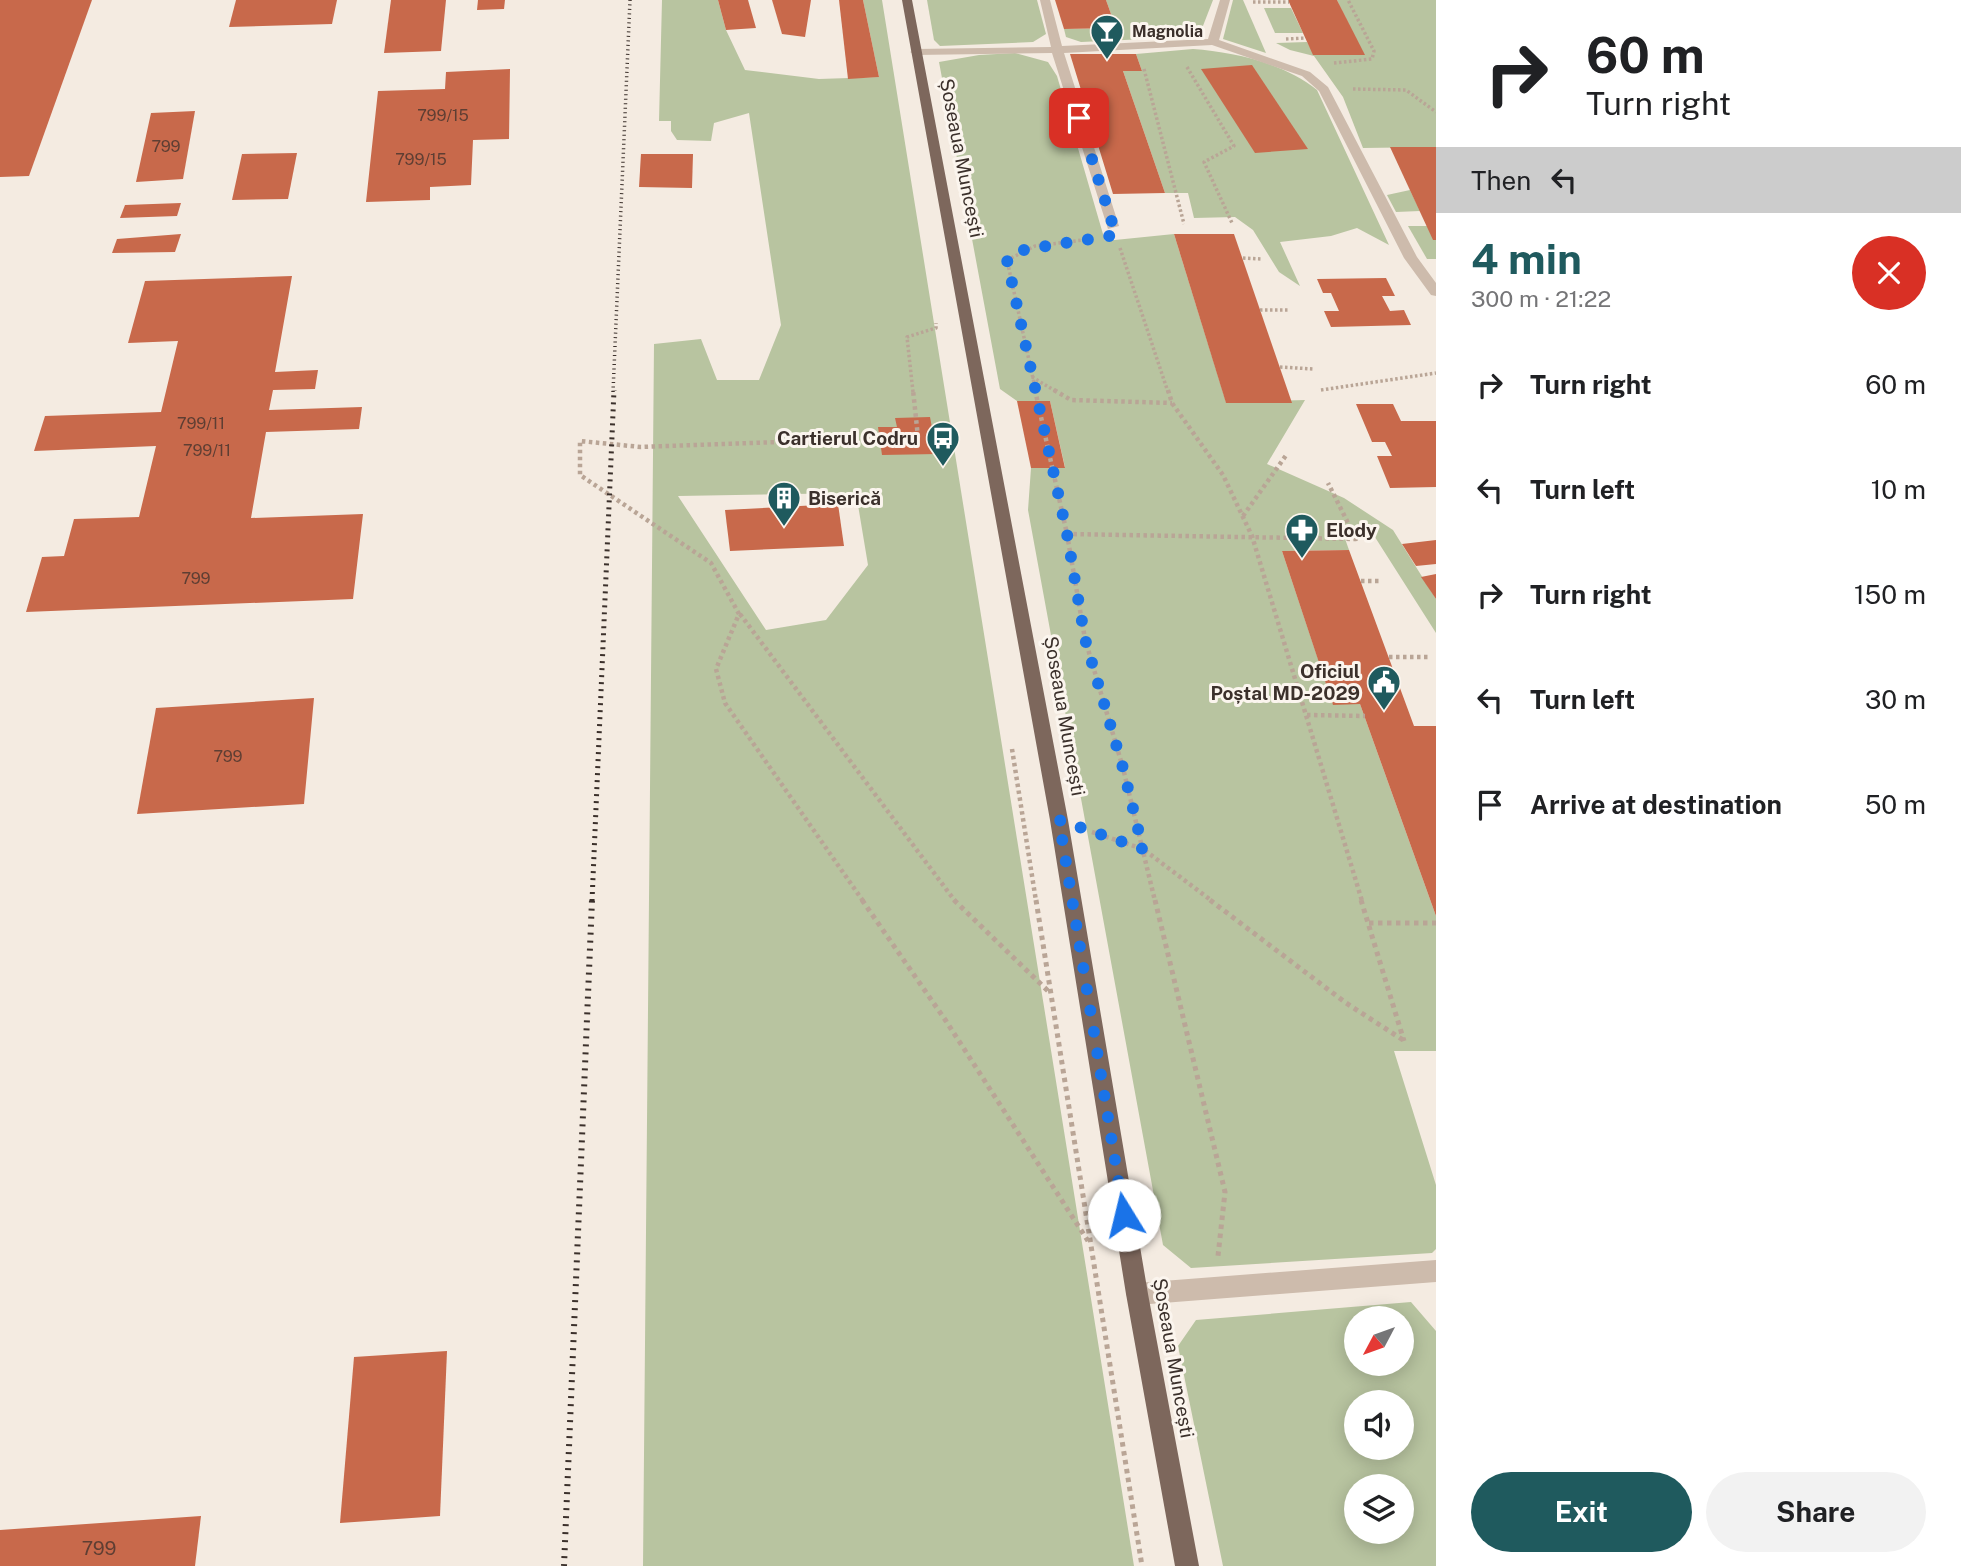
<!DOCTYPE html>
<html lang="en">
<head>
<meta charset="utf-8">
<style>
	:root { --surface:#fff; --page:#f2f2f2; --text:#202124; --muted:#757577; --accent:#1f5a5e }
	body { margin:0; font-family:"Public Sans",sans-serif; background:var(--page); color:var(--text); height:100vh; display:flex; flex-direction:column; font-size:26px; white-space:nowrap }
	* { box-sizing:border-box; margin:0 }
	p { font-size:23px; color:var(--muted) }
	.icon { flex:none; width:38px; height:38px; fill:none; stroke:currentColor; stroke-width:2; stroke-linecap:round; stroke-linejoin:round }
	.map { position:relative; flex:1; overflow:hidden }
	.drawer { display:flex; flex-direction:column; background:var(--surface); width:525px }
	.drawer>* { flex:none }
	.hud { background:#fff; color:var(--text); overflow:hidden }
	.needle { width:46px; rotate:229deg }
	.controls { position:absolute; left:1344px; top:1306px; display:grid; gap:14px }
	.controls a { display:grid; place-items:center; width:70px; height:70px; border-radius:50%; background:var(--surface); box-shadow:0 4px 18px #0003; font-size:35px }
	.pin { position:absolute; display:grid; place-items:center; width:60px; height:60px; color:#fff; margin:-30px; border-radius:14px; box-shadow:0 4px 10px #0006 }
	.me { position:absolute; width:77px; margin:-38px; rotate:351deg; stroke-linejoin:round; filter:drop-shadow(0 0 5px #0008) }
	.turn { display:flex; align-items:center; gap:24px; height:147px; padding:0 35px; font-size:32px }
	.turn .icon { width:91px; height:91px; stroke-width:2.5 }
	.turn b { display:block; font-size:49px; line-height:60px }
	.then { display:flex; align-items:center; height:66px; padding:0 35px; background:#0003; gap:14px; font-size:26px }
	.round { display:grid; place-items:center; flex:none; width:74px; height:74px; border-radius:37px; background:var(--page) }
	.head { display:flex; align-items:center; justify-content:space-between; height:119px; padding:0 35px }
	h1 { font-size:42px; font-weight:700; line-height:52px; color:var(--accent) }
	.action { display:flex; gap:14px; margin-top:auto; padding:14px 35px }
	.action a { flex:1; height:80px; border-radius:42px; background:var(--accent); color:#fff; font-size:28px; font-weight:700; line-height:80px; text-align:center }
	.action a+a { background:var(--page); color:var(--text) }
	ul { padding:0; list-style:none }
	li { display:flex; align-items:center; gap:21px; height:105px; padding:0 35px }
	li div { flex:1 }
	li b { display:block; font-size:26px }
	li em { font-style:normal }
	main { display:flex; flex:1; min-height:0 }
	.map>svg:first-child { display:block }
	.green { fill:#b8c4a0; fill-rule:evenodd }
	.building { fill:#c8694b }
	.lines { fill:none; stroke-linecap:round; stroke-linejoin:round }
	.path-far2 { stroke:#b9a596; stroke-width:3.5; stroke-dasharray:2.5 2.5; stroke-linecap:butt }
	.path-far1 { stroke:#b9a596; stroke-width:4.5; stroke-dasharray:3.5 3.5; stroke-linecap:butt }
	.path { stroke:#b9a596; stroke-width:5; stroke-dasharray:4.5 4.5; stroke-linecap:butt }
	.minor { fill:#cdbbac; fill-rule:evenodd }
	.major { fill:#7d675c; fill-rule:evenodd }
	.rail-far2 { stroke:#3b302b; stroke-width:3.5; stroke-dasharray:1 3.5; stroke-linecap:butt }
	.rail-far1 { stroke:#3b302b; stroke-width:5; stroke-dasharray:2 5; stroke-linecap:butt }
	.rail { stroke:#3b302b; stroke-width:6; stroke-dasharray:2 6; stroke-linecap:butt }
	.route { stroke:#1a73e8; stroke-width:12; stroke-dasharray:0 21.6 }
	.labels { text-anchor:middle; dominant-baseline:central; stroke-width:6; stroke-linejoin:round; paint-order:stroke }
	.far-poi-label { font-size:16px; font-weight:bold; fill:#3b302b; stroke:#fbf5ee; text-anchor:start }
	.number-label { font-size:16px; fill:#5e3e33 }
	.street-label { font-size:19px; fill:#3b302b; stroke:#fbf5ee }
	.poi-label { font-size:19px; font-weight:bold; fill:#3b302b; stroke:#fbf5ee; text-anchor:end }
	.near-number-label { font-size:19px; fill:#5e3e33 }
</style>
</head>
<body>
<main>
<div class="map">
<svg width="1436" height="1566" viewBox="0 0 1436 1566">
	<rect width="100%" height="100%" fill="#f4ebe1"/>
	<!-- green -->
	<g class="green">
		<path d="M 662,0 L 718,0 L 726,30 L 745,70 L 819,79 L 879,77 L 863,0 L 882,0 L 1134,1566 L 643,1566 L 654,344 L 701,339 L 717,380 L 759,380 L 781,325 L 749,113 L 714,123 L 711,141 L 677,140 L 671,131 L 671,121 L 659,121 ZM 856,493 L 868,565 L 826,620 L 766,630 L 678,496 Z"/>
		<polygon points="927,0 1037,0 1046,34 1033,42 940,46 934,40"/>
		<polygon points="1106,0 1213,0 1201,31 1189,37 1081,42 1066,37 1064,29 1116,28"/>
		<polygon points="1233,0 1243,0 1266,53 1223,39"/>
		<polygon points="1337,0 1436,0 1436,147 1363,148 1343,97 1314,56 1290,50 1276,43 1307,42 1314,55 1364,55"/>
		<polygon points="1264,8 1291,8 1303,33 1275,33"/>
		<path d="M 1193,49 C 1234,52 1284,63 1317,90 L 1389,245 L 1357,228 L 1331,236 L 1280,242 L 1300,286 L 1279,272 L 1253,230 L 1235,217 L 1194,218 L 1188,193 L 1165,193 L 1123,71 L 1142,71 L 1136,54 Z"/>
		<polygon points="1015,53 1048,62 1057,76 1105,241 1174,234 1226,402 1305,400 1267,464 1344,498 1393,530 1436,599 1436,633 1373,534 1343,533 1349,550 1282,551 1333,704 1360,704 1436,916 1436,1051 1394,1051 1436,1185 1436,1249 1432,1253 1191,1268 1163,1245 1028,510 1031,468 1065,467 1050,401 1017,401 1000,389 939,62 979,55"/>
		<polygon points="1410,190 1420,211 1396,212 1387,195"/>
		<polygon points="1408,226 1427,226 1436,240 1436,259 1427,259"/>
		<path d="M 1411,1302 L 1436,1331 L 1436,1566 L 1223,1566 L 1178,1346 L 1196,1320 ZM 1356,1318 L 1402,1318 L 1402,1363 L 1356,1363 ZM 1356,1402 L 1402,1402 L 1402,1447 L 1356,1447 ZM 1356,1486 L 1402,1486 L 1402,1531 L 1356,1531 Z"/>
	</g>
	<!-- building -->
	<g class="building">
		<polygon points="0,0 92,0 29,176 0,177"/>
		<polygon points="236,0 337,0 332,24 229,27"/>
		<polygon points="391,0 446,0 441,51 384,53"/>
		<polygon points="478,0 505,0 504,9 477,10"/>
		<polygon points="718,0 748,0 756,28 726,30"/>
		<polygon points="772,0 811,0 805,37 782,34"/>
		<polygon points="839,0 863,0 879,77 848,79"/>
		<polygon points="1055,0 1106,0 1116,28 1064,29"/>
		<polygon points="1288,0 1337,0 1365,55 1313,55"/>
		<polygon points="1070,54 1136,54 1142,71 1123,71 1165,193 1113,194"/>
		<polygon points="1252,65 1308,149 1255,153 1201,69"/>
		<polygon points="510,69 509,139 473,140 471,185 430,187 430,200 366,202 378,91 445,89 446,72"/>
		<polygon points="195,111 183,179 136,182 151,113"/>
		<polygon points="1390,147 1436,147 1436,240 1433,240"/>
		<polygon points="297,153 288,199 232,200 242,154"/>
		<polygon points="641,154 693,154 692,188 639,187"/>
		<polygon points="181,203 177,216 120,218 125,205"/>
		<polygon points="181,234 175,252 112,253 117,239"/>
		<polygon points="1174,234 1234,234 1292,403 1226,403"/>
		<polygon points="292,276 275,372 318,370 315,389 273,390 269,410 362,407 359,429 266,432 251,518 363,514 353,599 26,612 42,557 64,556 74,519 139,517 156,446 34,451 45,416 161,412 178,341 128,343 145,281"/>
		<polygon points="1386,278 1395,296 1382,296 1390,311 1404,310 1411,325 1331,327 1324,311 1339,311 1331,293 1323,293 1317,279"/>
		<polygon points="1017,401 1050,401 1065,468 1031,468"/>
		<polygon points="1356,404 1393,404 1401,421 1436,421 1436,487 1390,488 1377,456 1392,456 1385,442 1372,442"/>
		<polygon points="930,417 937,454 882,455 878,427 897,427 895,418"/>
		<polygon points="838,504 844,546 730,551 725,510"/>
		<polygon points="1436,540 1436,564 1416,566 1402,544"/>
		<polygon points="1349,550 1414,726 1436,726 1436,916 1360,704 1333,705 1282,551"/>
		<polygon points="1436,574 1436,599 1421,577"/>
		<polygon points="314,698 304,804 137,814 156,708"/>
		<polygon points="447,1351 440,1516 340,1523 354,1357"/>
		<polygon points="201,1516 195,1566 0,1566 0,1530"/>
	</g>
	<g class="lines">
		<!-- path-far2 -->
		<g class="path-far2">
			<polyline points="1253,2 1289,2"/>
			<polyline points="1286,39 1306,38"/>
			<polyline points="1334,63 1372,59 1374,51 1348,0"/>
			<polyline points="1187,67 1234,146 1204,162 1232,223"/>
			<polyline points="1144,69 1184,224"/>
			<polyline points="1353,89 1406,90 1436,112"/>
			<polyline points="1120,248 1168,392"/>
			<polyline points="1243,258 1262,259"/>
			<polyline points="1260,310 1288,310"/>
			<polyline points="1280,367 1313,369"/>
			<polyline points="1032,377 1057,392"/>
			<polyline points="1321,390 1436,373"/>
			<polyline points="913,392 907,337 936,328 936,323"/>
			<polyline points="1036,392 1007,260 1035,246 1091,239"/>
		</g>
		<!-- path-far1 -->
		<g class="path-far1">
			<polyline points="1035,390 1067,534 1356,539 1328,483"/>
			<polyline points="1054,390 1071,400 1172,403"/>
			<polyline points="1168,390 1172,403 1223,475 1252,536 1362,901"/>
			<polyline points="1243,516 1287,454"/>
			<polyline points="1067,534 1085,639 1123,768 1155,901"/>
			<polyline points="1361,581 1382,581"/>
			<polyline points="740,614 955,901"/>
			<polyline points="1389,657 1428,657"/>
			<polyline points="1307,715 1365,716"/>
			<polyline points="1012,749 1036,901"/>
			<polyline points="1092,832 1143,849 1212,901"/>
			<polyline points="863,901 725,703 716,669 739,614 711,563 580,475 580,441 641,447 918,437 913,390"/>
		</g>
		<!-- path -->
		<g class="path">
			<polyline points="862,900 946,1021 1088,1241"/>
			<polyline points="954,900 1048,991"/>
			<polyline points="1036,900 1142,1566"/>
			<polyline points="1155,900 1225,1192 1218,1256"/>
			<polyline points="1210,900 1346,1003 1403,1040"/>
			<polyline points="1361,900 1404,1041"/>
			<polyline points="1369,923 1436,923"/>
		</g>
		<!-- minor -->
		<g class="minor">
			<polygon points="1040,0 1050,0 1062,46 1208,39 1220,0 1230,0 1219,40 1310,72 1328,87 1417,257 1436,283 1436,296 1431,295 1404,258 1319,91 1302,76 1212,45 1064,53 1119,226 1108,229 1052,53 916,55 910,52 916,49 1051,47"/>
			<polygon points="1436,1260 1436,1282 1137,1305 1129,1302 1126,1294 1129,1286 1137,1283"/>
		</g>
		<!-- major -->
		<polygon class="major" points="902,0 912,0 1068,820 1148,1294 1199,1566 1175,1566 1126,1294 1050,820"/>
		<!-- rail-far2 -->
		<polyline class="rail-far2" points="613,392 630,0"/>
		<!-- rail-far1 -->
		<polyline class="rail-far1" points="592,901 614,390"/>
		<!-- rail -->
		<polyline class="rail" points="564,1566 592,900"/>
	</g>
	<g class="lines">
		<!-- route -->
		<polyline class="route" points="1079,118 1116,235 1027,249 1014,253 1007,260 1067,534 1085,639 1123,768 1143,849 1059,820 1124,1215"/>
	</g>
	<!-- icons -->
	<defs>
		<symbol id="bar-pin" viewBox="-11 -11 22 30"><path d="M0 17L-7.5 6A9.5 9.5 0 1 1 7.5 6Z" fill="#1f5a5e" stroke="#fbf5ee"/><path d="M-6-5H6L.8 .8V4.5H3.5V6h-7V4.5H-.8V.8Z" fill="#fff"/></symbol>
		<symbol id="bus-pin" viewBox="-11 -11 22 30"><path d="M0 17L-7.5 6A9.5 9.5 0 1 1 7.5 6Z" fill="#1f5a5e" stroke="#fbf5ee"/><path d="M-5-6H5V4H4V6H2V4H-2V6H-4V4H-5ZM-3.5-4V0h7V-4ZM-3.5 1.2v1.5H-2V1.2ZM2 1.2v1.5H3.5V1.2Z" fill="#fff"/></symbol>
		<symbol id="building-pin" viewBox="-11 -11 22 30"><path d="M0 17L-7.5 6A9.5 9.5 0 1 1 7.5 6Z" fill="#1f5a5e" stroke="#fbf5ee"/><path d="M-4-6H4V6H1V3H-1V6H-4ZM-2.5-4.3h1.7v1.8h-1.7ZM.8-4.3h1.7v1.8H.8ZM-2.5-1h1.7V.8h-1.7ZM.8-1h1.7V.8H.8Z" fill="#fff"/></symbol>
		<symbol id="pharmacy-pin" viewBox="-11 -11 22 30"><path d="M0 17L-7.5 6A9.5 9.5 0 1 1 7.5 6Z" fill="#1f5a5e" stroke="#fbf5ee"/><path d="M-2-6h4v4h4v4h-4v4h-4v-4h-4v-4h4Z" fill="#fff"/></symbol>
		<symbol id="civic-pin" viewBox="-11 -11 22 30"><path d="M0 17L-7.5 6A9.5 9.5 0 1 1 7.5 6Z" fill="#1f5a5e" stroke="#fbf5ee"/><path d="M-.6-6.5H3V-4.5H.6V-3L4-1V1h2V6H-6V1h2V-1L-.6-3ZM-1.2 2.5V6h2.4V2.5Z" fill="#fff"/></symbol>
	</defs>
	<g fill-rule="evenodd">
		<use href="#bar-pin" x="1088" y="12" width="38" height="52"/>
		<use href="#bus-pin" x="924" y="419" width="38" height="52"/>
		<use href="#building-pin" x="765" y="479" width="38" height="52"/>
		<use href="#pharmacy-pin" x="1283" y="511" width="38" height="52"/>
		<use href="#civic-pin" x="1365" y="663" width="38" height="52"/>
	</g>
	<g class="labels">
		<!-- far-poi labels -->
		<g class="far-poi-label">
			<text x="1132" y="31">Magnolia</text>
		</g>
		<!-- number labels -->
		<g class="number-label">
			<text x="443" y="115">799/15</text>
			<text x="166" y="146">799</text>
			<text x="421" y="159">799/15</text>
			<text x="201" y="423">799/11</text>
			<text x="207" y="450">799/11</text>
			<text x="196" y="578">799</text>
			<text x="228" y="756">799</text>
		</g>
		<!-- street labels -->
		<g class="street-label">
			<text transform="translate(962 158) rotate(79)">Șoseaua Muncești</text>
			<text transform="translate(1065 716) rotate(80)">Șoseaua Muncești</text>
			<text transform="translate(1174 1358) rotate(80)">Șoseaua Muncești</text>
		</g>
		<!-- poi labels -->
		<g class="poi-label">
			<text x="918" y="438">Cartierul Codru</text>
			<text x="808" y="498" text-anchor="start">Biserică</text>
			<text x="1326" y="530" text-anchor="start">Elody</text>
			<text x="1360" y="671">Oficiul<tspan x="1360" dy="22">Poștal MD-2029</tspan></text>
		</g>
		<!-- near-number labels -->
		<g class="near-number-label">
			<text x="99" y="1548">799</text>
		</g>
	</g>
</svg>
<div class="controls">
<a><svg class="needle" viewBox="-14 -14 28 28"><path d="M0-13l5 13h-10z" fill="#e53935"/><path d="M0 13l5-13h-10z" fill="#757577"/></svg></a>
<a><svg class="icon" aria-label="sound" viewBox="0 0 24 24"><path d="M4 9h4l5-4v14l-5-4H4zM17 9q2 3 0 6"/></svg></a>
<a><svg class="icon" aria-label="layers" viewBox="0 0 24 24"><path d="M12 4l9 5-9 5-9-5zM3 14l9 5 9-5"/></svg></a>
</div>
<div class="pin" style="left:1079px;top:118px;background:#d93025"><svg class="icon" aria-label="arrive" viewBox="0 0 24 24"><path d="M6 21V4h12l-3 4 3 4H6"/></svg></div>
<svg class="me" style="left:1124px;top:1215px" viewBox="-20 -20 40 40"><circle r="19" fill="#fff"/><path d="M0-13L10 11 0 6-10 11z" fill="#1a73e8"/></svg>
</div>
<section class="drawer">
<div class="hud">
<div class="turn"><svg class="icon" aria-label="right" viewBox="0 0 24 24"><path d="M7 20v-9h11M14 6l5 5-5 5"/></svg><div><b>60 m</b>Turn right</div></div>
<div class="then">Then<svg class="icon" aria-label="left" viewBox="0 0 24 24"><path d="M17 20v-9H6M10 6l-5 5 5 5"/></svg></div>
</div>
<div class="head"><div><h1>4 min</h1><p>300 m · 21:22</p></div><a class="round" style="background:#d93025;color:#fff"><svg class="icon" aria-label="close" viewBox="0 0 24 24"><path d="M6 6l12 12M18 6L6 18"/></svg></a></div>
<ul>
<li><svg class="icon" aria-label="right" viewBox="0 0 24 24"><path d="M7 20v-9h11M14 6l5 5-5 5"/></svg><div><b>Turn right</b></div><em>60 m</em></li>
<li><svg class="icon" aria-label="left" viewBox="0 0 24 24"><path d="M17 20v-9H6M10 6l-5 5 5 5"/></svg><div><b>Turn left</b></div><em>10 m</em></li>
<li><svg class="icon" aria-label="right" viewBox="0 0 24 24"><path d="M7 20v-9h11M14 6l5 5-5 5"/></svg><div><b>Turn right</b></div><em>150 m</em></li>
<li><svg class="icon" aria-label="left" viewBox="0 0 24 24"><path d="M17 20v-9H6M10 6l-5 5 5 5"/></svg><div><b>Turn left</b></div><em>30 m</em></li>
<li><svg class="icon" aria-label="arrive" viewBox="0 0 24 24"><path d="M6 21V4h12l-3 4 3 4H6"/></svg><div><b>Arrive at destination</b></div><em>50 m</em></li>
</ul>
<div class="action"><a>Exit</a><a>Share</a></div>
</section>
</main>
</body>
</html>
